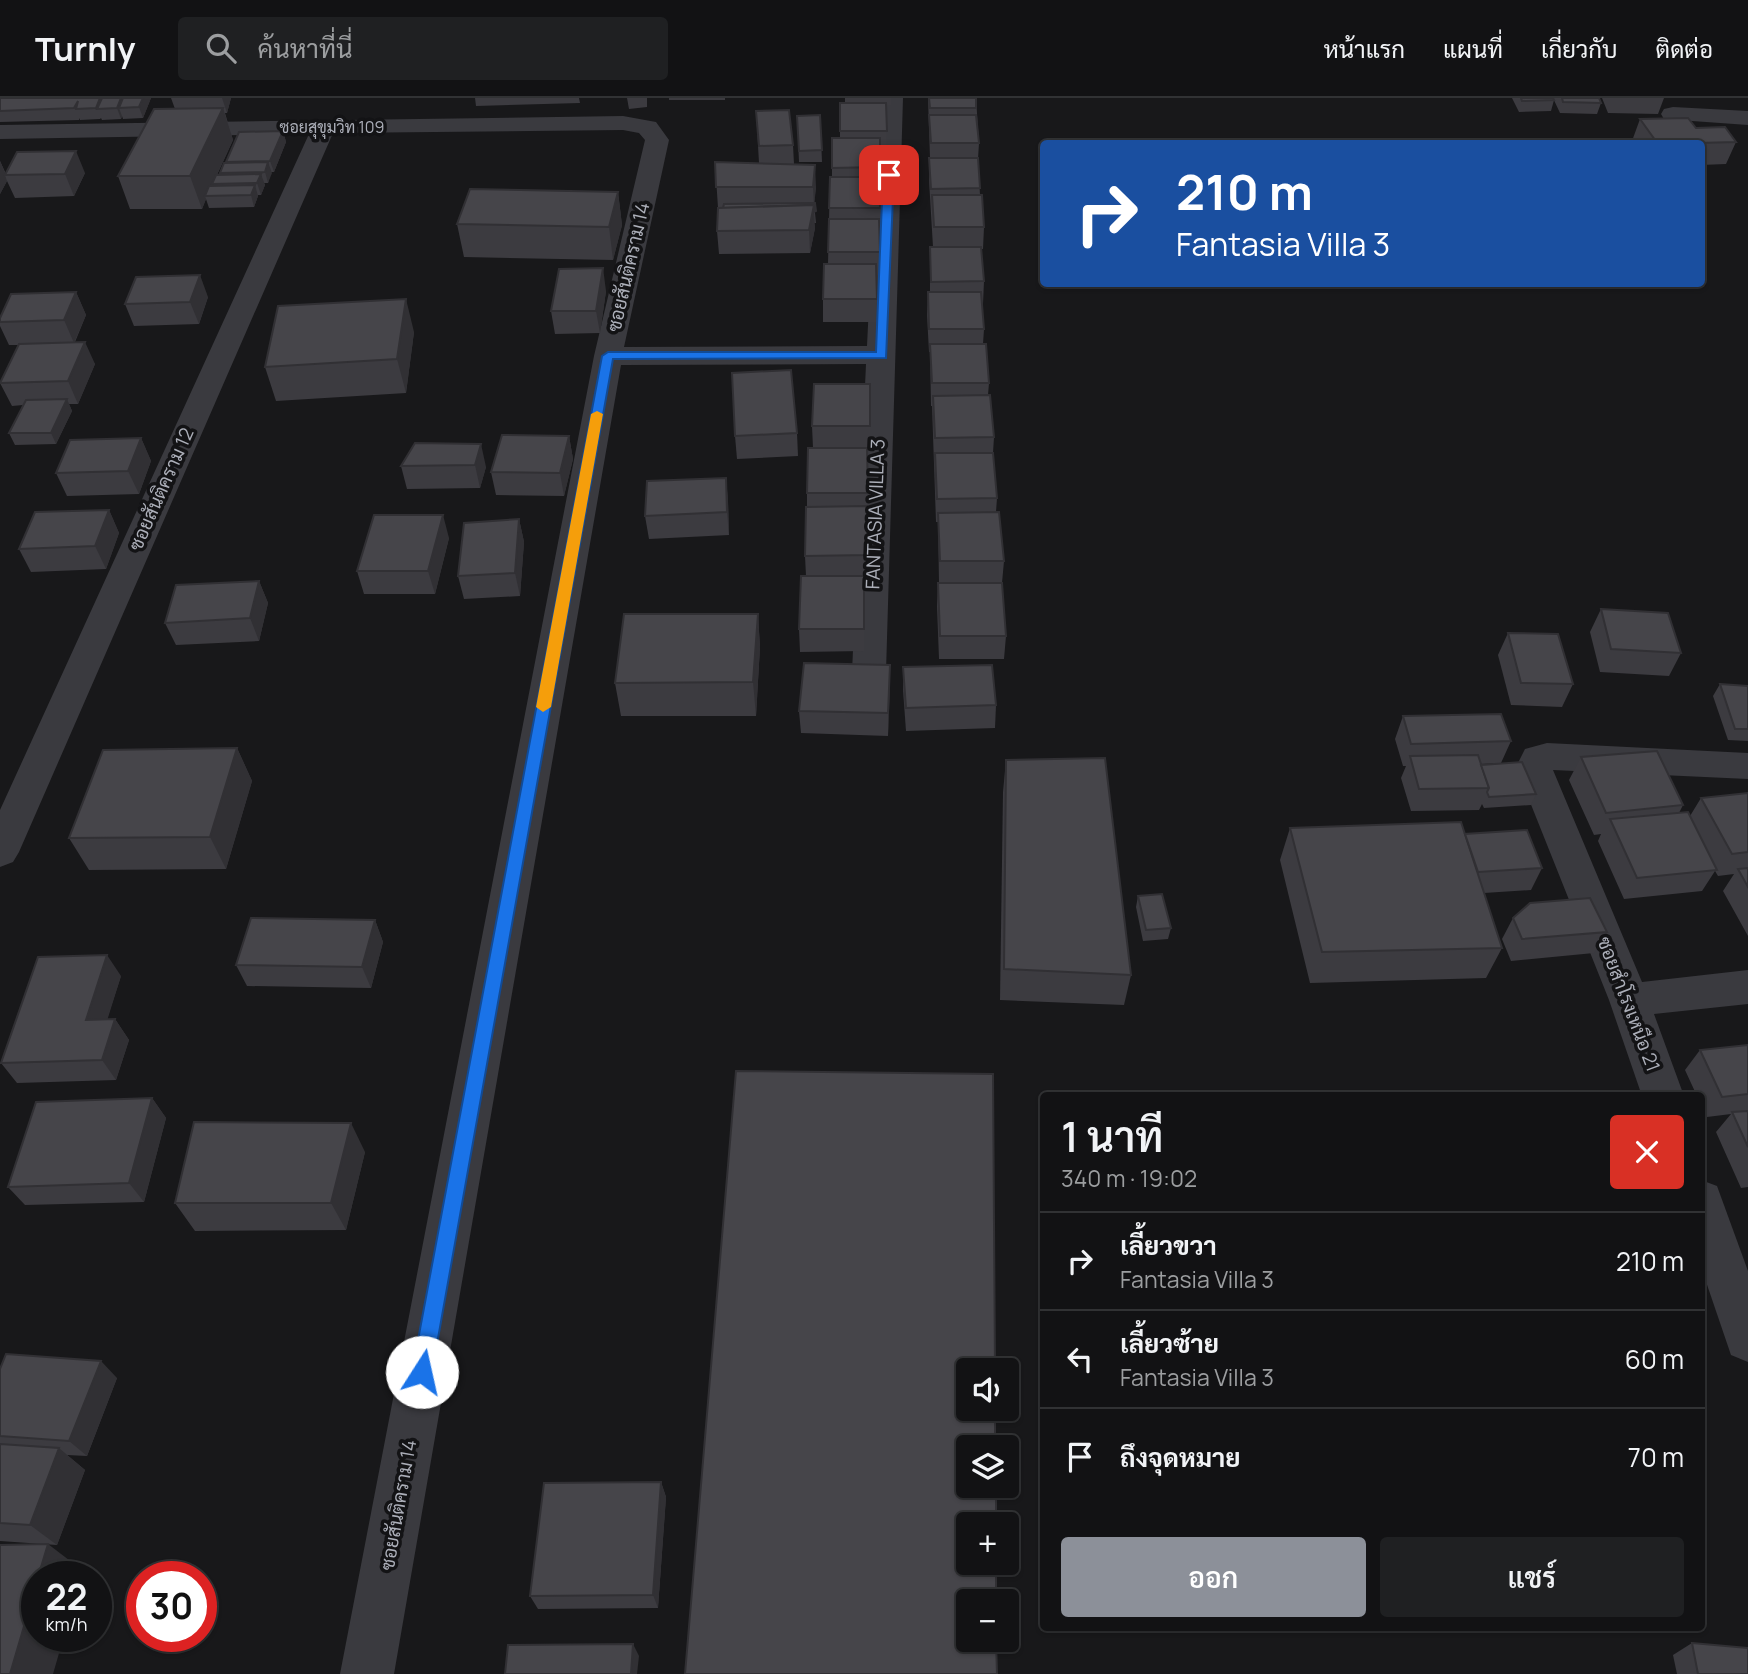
<!DOCTYPE html>
<html lang="th">
<head>
<meta charset="utf-8">
<style>
	:root { --surface:#121214; --page:#1f2022; --text:#f1f3f6; --muted:#9c9ea0; --line:#313234; --accent:#8c9099 }
	body { margin:0; font-family:Manrope,Sarabun,sans-serif; background:var(--page); color:var(--text); height:100vh; display:flex; flex-direction:column; font-size:26px; white-space:nowrap }
	* { box-sizing:border-box; margin:0 }
	p { font-size:23px; color:var(--muted) }
	.icon { flex:none; width:38px; height:38px; fill:none; stroke:currentColor; stroke-width:2; stroke-linecap:round; stroke-linejoin:round }
	.map { position:relative; flex:1; overflow:hidden }
	.panel { position:absolute; left:1040px; top:994px; width:665px; height:539px; display:flex; flex-direction:column; background:var(--surface); border-radius:7px; box-shadow:0 2px 5px #0004,0 0 0 2px var(--line) }
	.panel>* { flex:none }
	.top-card { position:absolute; left:1040px; top:42px; width:665px; height:147px; border-radius:7px; box-shadow:0 2px 5px #0004,0 0 0 2px var(--line); background:#1a4fa0; color:#fff; overflow:hidden }
	.tools { position:absolute; left:956px; top:1260px; display:grid; gap:14px }
	.tools a { display:grid; place-items:center; width:63px; height:63px; border-radius:7px; background:var(--surface); box-shadow:0 2px 5px #0004,0 0 0 2px var(--line); font-size:35px }
	.speed { position:absolute; left:21px; top:1463px; display:flex; gap:14px; font-size:35px; font-weight:700; text-align:center }
	.speed>* { display:grid; place-content:center; width:91px; height:91px; border-radius:50%; background:var(--surface); box-shadow:0 2px 5px #0004,0 0 0 2px var(--line); line-height:1 }
	.speed small { font-size:18px; font-weight:400 }
	.speed .limit { border:10px solid #d22; background:#fff; color:#111 }
	.pin { position:absolute; display:grid; place-items:center; width:60px; height:60px; color:#fff; margin:-30px; border-radius:14px; box-shadow:0 4px 10px #0006 }
	.me { position:absolute; width:77px; margin:-38px; rotate:10deg; stroke-linejoin:round; filter:drop-shadow(0 0 5px #0008) }
	.turn { display:flex; align-items:center; gap:24px; height:147px; padding:0 21px; font-size:32px }
	.turn .icon { width:91px; height:91px; stroke-width:2.5 }
	.turn b { display:block; font-size:49px; line-height:60px }
	.round { display:grid; place-items:center; flex:none; width:74px; height:74px; border-radius:7px; background:var(--page) }
	.head { display:flex; align-items:center; justify-content:space-between; height:119px; padding:0 21px }
	h1 { font-size:42px; font-weight:600; line-height:52px }
	.primary-button { display:flex; gap:14px; margin-top:auto; padding:14px 21px }
	.primary-button a { flex:1; height:80px; border-radius:7px; background:var(--accent); color:#fff; font-size:28px; font-weight:600; line-height:80px; text-align:center }
	.primary-button a+a { background:var(--page); color:var(--text) }
	ul { padding:0; list-style:none }
	li { display:flex; align-items:center; gap:21px; height:98px; padding:0 21px; border-top:2px solid var(--line) }
	li div { flex:1 }
	li b { display:block; font-size:26px }
	li em { font-style:normal }
	header { display:flex; align-items:center; gap:42px; box-sizing:border-box; height:98px; padding:0 35px; background:var(--surface); border-bottom:2px solid var(--line) }
	header strong { font-size:33px }
	nav { display:flex; gap:38px; margin-inline-start:auto; font-size:24px }
	.search { width:490px; height:63px; background:var(--page); display:flex; align-items:center; gap:18px; box-sizing:border-box; padding:0 24px; border-radius:7px; color:var(--muted); font-size:26px }
	.map>svg:first-child { display:block }
	.lines { fill:none; stroke-linecap:round; stroke-linejoin:round }
	.minor { fill:#3a3a3f; fill-rule:evenodd }
	.wall { fill:#3c3b40 }
	.shaded-wall { fill:#313034 }
	.building { fill:#46454a; stroke:#313034; stroke-width:2 }
	.route { fill:#1a73e8; stroke:#114b97; stroke-width:2 }
	.slow { fill:#f59e0b }
	.labels { text-anchor:middle; dominant-baseline:central; stroke-width:7; stroke-linejoin:round; paint-order:stroke }
	.far-street-label { font-size:16px; fill:#acafb9; stroke:#131315 }
	.street-label { font-size:19px; fill:#acafb9; stroke:#131315 }
</style>
</head>
<body>
<header>
<strong>Turnly</strong>
<div class="search"><svg class="icon" aria-label="search" viewBox="0 0 24 24"><circle cx="10" cy="10" r="6"/><path d="M15 15l6 6"/></svg>ค้นหาที่นี่</div>
<nav><a>หน้าแรก</a><a>แผนที่</a><a>เกี่ยวกับ</a><a>ติดต่อ</a></nav>
</header>
<div class="map">
<svg width="1748" height="1576" viewBox="0 0 1748 1576">
	<rect width="100%" height="100%" fill="#18181a"/>
	<g class="lines">
		<!-- minor -->
		<g class="minor">
			<polygon points="879,0 903,0 886,574 881,583 869,586 857,583 852,574 866,266 621,267 394,1576 340,1576 594,258 645,42 639,35 623,32 333,35 19,754 13,764 0,769 0,712 309,36 0,41 0,27 623,18 656,24 669,42 624,249 867,248"/>
			<polygon points="1673,9 1748,13 1748,27 1664,21 1661,16 1664,11"/>
			<polygon points="1547,645 1748,655 1748,681 1553,672 1642,884 1748,872 1748,906 1654,916 1684,998 1642,998 1609,902 1516,669 1525,651"/>
			<polygon points="1701,1082 1717,1088 1748,1173 1748,1264 1731,1257 1701,1169"/>
		</g>
	</g>
	<!-- wall -->
	<g class="wall">
		<polygon points="0,0 151,0 143,20 123,21 122,18 121,21 102,22 101,20 100,21 80,22 80,20 79,22 0,24"/>
		<polygon points="171,0 231,0 227,15 225,15 233,42 217,77 220,77 220,75 226,65 226,64 283,33 286,44 274,74 271,74 268,85 264,85 265,87 261,97 258,97 258,98 254,109 209,110 206,101 202,111 130,111 118,78 175,11"/>
		<polygon points="475,0 579,0 580,5 476,8"/>
		<polygon points="627,0 647,0 647,9 629,11"/>
		<rect x="669" y="0" width="56" height="2"/>
		<polygon points="845,0 891,0 891,7 886,7 887,55 880,55 880,177 876,177 877,224 823,224 823,201 828,166 830,79 832,79 832,40 840,40 840,5 845,5"/>
		<polygon points="928,0 976,0 979,45 978,61 980,97 984,129 983,151 981,151 984,183 983,206 982,206 984,231 983,246 989,285 988,297 994,339 993,355 997,400 996,414 1004,463 1002,485 1006,538 1004,561 939,561 937,508 938,485 939,485 938,424 936,424 932,308 931,308 930,254 929,254 927,217 928,194 930,194 930,149 933,149 929,82 930,60"/>
		<polygon points="1512,0 1553,0 1554,2 1551,13 1519,14"/>
		<polygon points="1553,0 1599,0 1601,5 1597,16 1560,15"/>
		<polygon points="1602,0 1664,0 1658,16 1608,15"/>
		<polygon points="756,13 793,47 794,66 816,89 814,105 816,125 814,125 815,130 810,155 719,156 717,133 718,110 715,64 759,65"/>
		<polygon points="820,17 822,64 799,64 797,18"/>
		<polygon points="1640,21 1696,30 1736,44 1726,66 1701,67 1701,46 1634,46 1632,43"/>
		<polygon points="0,63 6,76 85,75 74,98 15,100 7,83 0,96"/>
		<polygon points="618,94 622,127 613,162 464,159 457,126"/>
		<polygon points="606,193 600,235 555,236 551,213"/>
		<polygon points="76,194 86,217 75,244 95,266 78,306 69,306 72,313 56,346 15,347 9,335 23,307 12,308 0,285 19,247 9,247 0,228 0,220"/>
		<polygon points="208,199 199,226 134,228 125,206"/>
		<polygon points="414,234 406,295 276,303 265,269"/>
		<polygon points="870,286 870,351 867,351 868,480 864,480 864,553 800,554 799,531 806,478 805,458 807,409 807,395 813,350 812,328"/>
		<polygon points="797,335 798,358 737,361 735,338"/>
		<polygon points="569,338 573,361 564,398 496,397 491,374"/>
		<polygon points="141,340 151,363 139,396 67,398 56,375"/>
		<polygon points="415,345 486,369 480,390 407,391 401,368"/>
		<polygon points="726,380 728,403 729,437 649,441 645,418"/>
		<polygon points="109,412 119,435 106,471 31,474 19,451"/>
		<polygon points="519,421 524,444 520,498 464,501 458,478"/>
		<polygon points="449,440 435,496 364,496 357,473"/>
		<polygon points="259,483 268,505 259,543 176,547 165,525"/>
		<polygon points="1601,511 1681,555 1669,578 1600,574 1590,534"/>
		<polygon points="758,516 760,549 756,618 621,618 615,585"/>
		<polygon points="1508,535 1573,586 1562,609 1511,607 1498,557"/>
		<polygon points="890,567 888,638 801,635 799,613"/>
		<polygon points="903,569 996,607 995,630 906,633 903,592"/>
		<polygon points="1720,586 1748,588 1748,643 1728,642 1713,598"/>
		<polygon points="1403,618 1511,643 1501,665 1481,666 1536,696 1531,707 1484,710 1482,706 1479,712 1411,713 1401,680 1406,668 1403,668 1395,641"/>
		<polygon points="237,650 252,683 226,771 89,772 69,740"/>
		<polygon points="1581,659 1683,707 1679,715 1690,718 1701,700 1748,695 1748,838 1723,793 1734,776 1718,778 1715,773 1702,793 1624,801 1598,743 1601,736 1594,737 1569,682"/>
		<polygon points="1006,662 1131,877 1124,907 1000,902 1003,694"/>
		<polygon points="1290,730 1465,736 1542,770 1531,792 1484,795 1502,850 1486,880 1310,885 1280,762"/>
		<polygon points="1138,798 1171,830 1168,841 1143,843 1136,809"/>
		<polygon points="1513,820 1607,834 1594,855 1511,863 1502,841"/>
		<polygon points="375,822 383,844 371,890 247,888 236,867"/>
		<polygon points="121,878 107,921 115,921 129,942 116,982 17,985 1,965"/>
		<polygon points="1748,947 1748,1089 1741,1090 1716,1034 1731,1016 1707,1019 1701,1007 1701,998 1697,998 1685,972 1700,952"/>
		<polygon points="152,1000 166,1020 144,1104 25,1107 8,1089"/>
		<polygon points="365,1054 346,1132 195,1133 175,1105"/>
		<polygon points="0,1271 117,1280 87,1358 67,1357 85,1372 57,1447 0,1443"/>
		<polygon points="661,1384 666,1399 658,1510 538,1511 530,1498"/>
		<polygon points="1692,1545 1748,1576 1677,1576 1673,1557"/>
	</g>
	<!-- shaded-wall -->
	<g class="shaded-wall">
		<polygon points="121,0 130,0 119,10 122,18 121,21 117,10"/>
		<polygon points="143,0 151,0 143,20 139,9"/>
		<polygon points="222,0 231,0 227,15"/>
		<polygon points="223,10 233,42 207,98 205,98 206,101 202,111 190,78"/>
		<polygon points="283,33 286,44 274,74 270,63"/>
		<polygon points="76,53 85,75 74,98 65,76"/>
		<polygon points="0,63 6,77 5,77 7,83 0,96"/>
		<polygon points="268,64 272,75 268,85 265,74"/>
		<polygon points="815,67 816,89 814,110 815,130 810,155 809,132 814,108 813,89"/>
		<polygon points="261,76 265,87 261,97 257,85"/>
		<polygon points="255,87 258,98 254,109 251,97"/>
		<polygon points="618,94 622,127 613,162 609,129"/>
		<polygon points="603,170 606,193 600,235 596,213"/>
		<polygon points="200,177 208,199 199,226 190,204"/>
		<polygon points="76,194 86,217 74,245 64,222"/>
		<polygon points="406,201 414,234 406,295 397,261"/>
		<polygon points="85,244 95,266 78,306 68,283"/>
		<polygon points="67,301 72,313 56,346 51,335"/>
		<polygon points="569,338 573,361 564,398 560,375"/>
		<polygon points="141,340 151,363 139,396 128,373"/>
		<polygon points="481,346 486,369 480,390 475,367"/>
		<polygon points="726,380 728,403 729,437 727,414"/>
		<polygon points="109,412 119,435 106,471 95,448"/>
		<polygon points="443,417 449,440 435,496 428,473"/>
		<polygon points="519,421 524,444 520,498 515,475"/>
		<polygon points="259,483 268,505 259,543 250,520"/>
		<polygon points="758,516 760,549 756,618 753,584"/>
		<polygon points="890,567 890,590 888,638 888,615"/>
		<polygon points="237,650 252,683 226,771 210,739"/>
		<polygon points="375,822 383,844 371,890 362,869"/>
		<polygon points="107,857 121,878 101,942 86,922"/>
		<polygon points="115,921 129,942 116,982 102,962"/>
		<polygon points="152,1000 166,1020 144,1104 129,1085"/>
		<polygon points="351,1025 365,1054 346,1132 331,1105"/>
		<polygon points="101,1263 117,1280 87,1358 69,1343"/>
		<polygon points="59,1350 85,1372 57,1447 30,1427"/>
		<polygon points="661,1384 666,1399 658,1510 653,1497"/>
		<polygon points="48,1446 82,1472 80,1479 38,1479"/>
		<polygon points="37,1484 37,1538 64,1538 53,1576 10,1576"/>
		<polygon points="633,1546 639,1558 637,1576 631,1576"/>
	</g>
	<!-- building -->
	<g class="building">
		<polygon points="0,0 100,0 96,10 76,11 78,3 74,10 0,13"/>
		<polygon points="102,0 121,0 117,10 97,11"/>
		<polygon points="123,0 143,0 139,9 119,10"/>
		<polygon points="929,0 976,0 976,10 930,10"/>
		<polygon points="1521,0 1553,0 1554,2 1522,3"/>
		<polygon points="1562,0 1599,0 1601,5 1563,4"/>
		<polygon points="840,5 886,5 887,33 840,33"/>
		<polygon points="223,10 190,78 118,78 154,11"/>
		<polygon points="789,12 793,47 759,48 756,13"/>
		<polygon points="820,17 822,52 799,53 797,18"/>
		<polygon points="929,17 976,17 979,45 931,45"/>
		<polygon points="1688,20 1696,30 1725,29 1736,44 1658,46 1640,21"/>
		<polygon points="283,33 270,63 226,64 239,34"/>
		<polygon points="832,40 880,40 880,69 832,70"/>
		<polygon points="76,53 65,76 5,77 17,54"/>
		<polygon points="929,60 978,60 980,90 931,91"/>
		<polygon points="268,64 265,74 220,75 224,65"/>
		<polygon points="715,64 815,67 813,89 716,89"/>
		<polygon points="261,76 257,85 212,86 216,77"/>
		<polygon points="830,79 879,79 880,110 829,110"/>
		<polygon points="255,87 251,97 205,98 209,88"/>
		<polygon points="470,91 618,94 609,129 457,126"/>
		<polygon points="932,97 982,97 984,129 934,129"/>
		<polygon points="815,105 816,113 814,114 814,107 723,110 724,106"/>
		<polygon points="814,107 809,132 717,133 718,110"/>
		<polygon points="829,121 879,121 880,154 828,154"/>
		<polygon points="930,149 981,149 984,183 931,184"/>
		<polygon points="824,166 876,166 877,201 823,201"/>
		<polygon points="603,170 596,213 551,213 559,171"/>
		<polygon points="200,177 190,204 125,206 136,179"/>
		<polygon points="76,194 64,222 0,224 0,220 11,196"/>
		<polygon points="928,194 981,194 984,231 929,231"/>
		<polygon points="406,201 397,261 265,269 278,208"/>
		<polygon points="85,244 68,283 0,285 19,246"/>
		<polygon points="930,246 986,246 989,285 932,285"/>
		<polygon points="791,272 797,335 735,338 732,275"/>
		<polygon points="814,286 870,286 870,328 812,328"/>
		<polygon points="990,297 994,339 935,340 933,298"/>
		<polygon points="67,301 51,335 9,335 26,302"/>
		<polygon points="502,337 569,338 560,375 491,374"/>
		<polygon points="141,340 128,373 56,375 70,342"/>
		<polygon points="415,345 481,346 475,367 401,368"/>
		<polygon points="808,350 867,350 868,395 807,395"/>
		<polygon points="935,355 993,355 997,400 937,401"/>
		<polygon points="726,380 727,414 645,418 647,383"/>
		<polygon points="867,408 868,457 805,458 806,409"/>
		<polygon points="109,412 95,448 19,451 35,414"/>
		<polygon points="999,414 1004,463 940,463 938,415"/>
		<polygon points="374,417 443,417 428,473 357,473"/>
		<polygon points="519,421 515,475 458,478 464,425"/>
		<polygon points="801,478 864,478 864,531 799,531"/>
		<polygon points="259,483 250,520 165,525 176,487"/>
		<polygon points="938,485 1002,485 1006,538 940,538"/>
		<polygon points="1601,511 1668,515 1681,555 1611,551"/>
		<polygon points="624,516 758,516 753,584 615,585"/>
		<polygon points="1508,535 1558,536 1573,586 1521,585"/>
		<polygon points="804,565 890,567 888,615 799,613"/>
		<polygon points="992,567 996,607 906,610 903,569"/>
		<polygon points="1720,586 1748,588 1748,631 1735,631"/>
		<polygon points="1501,616 1511,643 1411,646 1403,618"/>
		<polygon points="237,650 210,739 69,740 103,652"/>
		<polygon points="1657,653 1683,707 1606,715 1581,659"/>
		<polygon points="1478,657 1489,690 1419,691 1410,658"/>
		<polygon points="1105,660 1131,877 1004,871 1006,662"/>
		<polygon points="1522,664 1536,696 1489,699 1487,694 1489,690 1481,667"/>
		<polygon points="1748,695 1748,754 1732,756 1701,700"/>
		<polygon points="1688,714 1717,772 1637,780 1610,721"/>
		<polygon points="1461,724 1502,850 1322,854 1290,730"/>
		<polygon points="1527,732 1542,770 1478,774 1465,736"/>
		<polygon points="1748,770 1748,789 1738,771"/>
		<polygon points="1162,796 1171,830 1146,832 1138,798"/>
		<polygon points="1590,800 1607,834 1522,841 1513,820 1530,805"/>
		<polygon points="251,820 375,822 362,869 236,867"/>
		<polygon points="107,857 86,922 115,921 102,962 1,965 38,859"/>
		<polygon points="1748,947 1748,996 1722,999 1700,952"/>
		<polygon points="736,973 993,976 995,1272 968,1272 968,1311 995,1311 995,1349 968,1349 968,1388 996,1388 996,1426 968,1426 968,1465 996,1465 996,1503 968,1503 968,1542 996,1542 997,1576 685,1576"/>
		<polygon points="152,1000 129,1085 8,1089 36,1004"/>
		<polygon points="1748,1013 1748,1049 1732,1014"/>
		<polygon points="194,1024 351,1025 331,1105 175,1105"/>
		<polygon points="6,1256 101,1263 69,1343 0,1338 0,1271"/>
		<polygon points="0,1346 59,1350 30,1427 0,1425"/>
		<polygon points="661,1384 653,1497 530,1498 544,1385"/>
		<polygon points="48,1446 38,1479 37,1479 37,1484 10,1576 0,1576 0,1447"/>
		<polygon points="1692,1545 1748,1550 1748,1576 1698,1576"/>
		<polygon points="633,1546 631,1576 505,1576 508,1547"/>
	</g>
	<!-- route -->
	<polygon class="route" points="889,74 894,77 886,260 613,261 432,1274 429,1281 422,1283 415,1281 412,1274 602,258 608,254 876,254 883,77"/>
	<!-- slow -->
	<polygon class="slow" points="597,313 603,316 551,609 543,614 536,609 591,316"/>
	<g class="labels">
		<!-- far-street labels -->
		<g class="far-street-label">
			<text x="332" y="29">ซอยสุขุมวิท 109</text>
		</g>
		<!-- street labels -->
		<g class="street-label">
			<text transform="translate(628 169) rotate(-77)">ซอยสันติคราม 14</text>
			<text transform="translate(161 391) rotate(-66)">ซอยสันติคราม 12</text>
			<text transform="translate(875 416) rotate(-88)">FANTASIA VILLA 3</text>
			<text transform="translate(1629 906) rotate(69)">ซอยสำโรงเหนือ 21</text>
			<text transform="translate(398 1407) rotate(-80)">ซอยสันติคราม 14</text>
		</g>
	</g>
</svg>
<div class="tools">
<a><svg class="icon" aria-label="sound" viewBox="0 0 24 24"><path d="M4 9h4l5-4v14l-5-4H4zM17 9q2 3 0 6"/></svg></a>
<a><svg class="icon" aria-label="layers" viewBox="0 0 24 24"><path d="M12 4l9 5-9 5-9-5zM3 14l9 5 9-5"/></svg></a>
<a>+</a>
<a>−</a>
</div>
<div class="speed"><div>22<small>km/h</small></div><div class="limit">30</div></div>
<div class="pin" style="left:889px;top:77px;background:#d93025"><svg class="icon" aria-label="arrive" viewBox="0 0 24 24"><path d="M6 21V4h12l-3 4 3 4H6"/></svg></div>
<svg class="me" style="left:422px;top:1274px" viewBox="-20 -20 40 40"><circle r="19" fill="#fff"/><path d="M0-13L10 11 0 6-10 11z" fill="#1a73e8"/></svg>
<div class="top-card">
<div class="turn"><svg class="icon" aria-label="right" viewBox="0 0 24 24"><path d="M7 20v-9h11M14 6l5 5-5 5"/></svg><div><b>210 m</b>Fantasia Villa 3</div></div>
</div>
<section class="panel">
<div class="head"><div><h1>1 นาที</h1><p>340 m · 19:02</p></div><a class="round" style="background:#d93025;color:#fff"><svg class="icon" aria-label="close" viewBox="0 0 24 24"><path d="M6 6l12 12M18 6L6 18"/></svg></a></div>
<ul>
<li><svg class="icon" aria-label="right" viewBox="0 0 24 24"><path d="M7 20v-9h11M14 6l5 5-5 5"/></svg><div><b>เลี้ยวขวา</b><p>Fantasia Villa 3</p></div><em>210 m</em></li>
<li><svg class="icon" aria-label="left" viewBox="0 0 24 24"><path d="M17 20v-9H6M10 6l-5 5 5 5"/></svg><div><b>เลี้ยวซ้าย</b><p>Fantasia Villa 3</p></div><em>60 m</em></li>
<li><svg class="icon" aria-label="arrive" viewBox="0 0 24 24"><path d="M6 21V4h12l-3 4 3 4H6"/></svg><div><b>ถึงจุดหมาย</b></div><em>70 m</em></li>
</ul>
<div class="primary-button"><a>ออก</a><a>แชร์</a></div>
</section>
</div>
</body>
</html>
